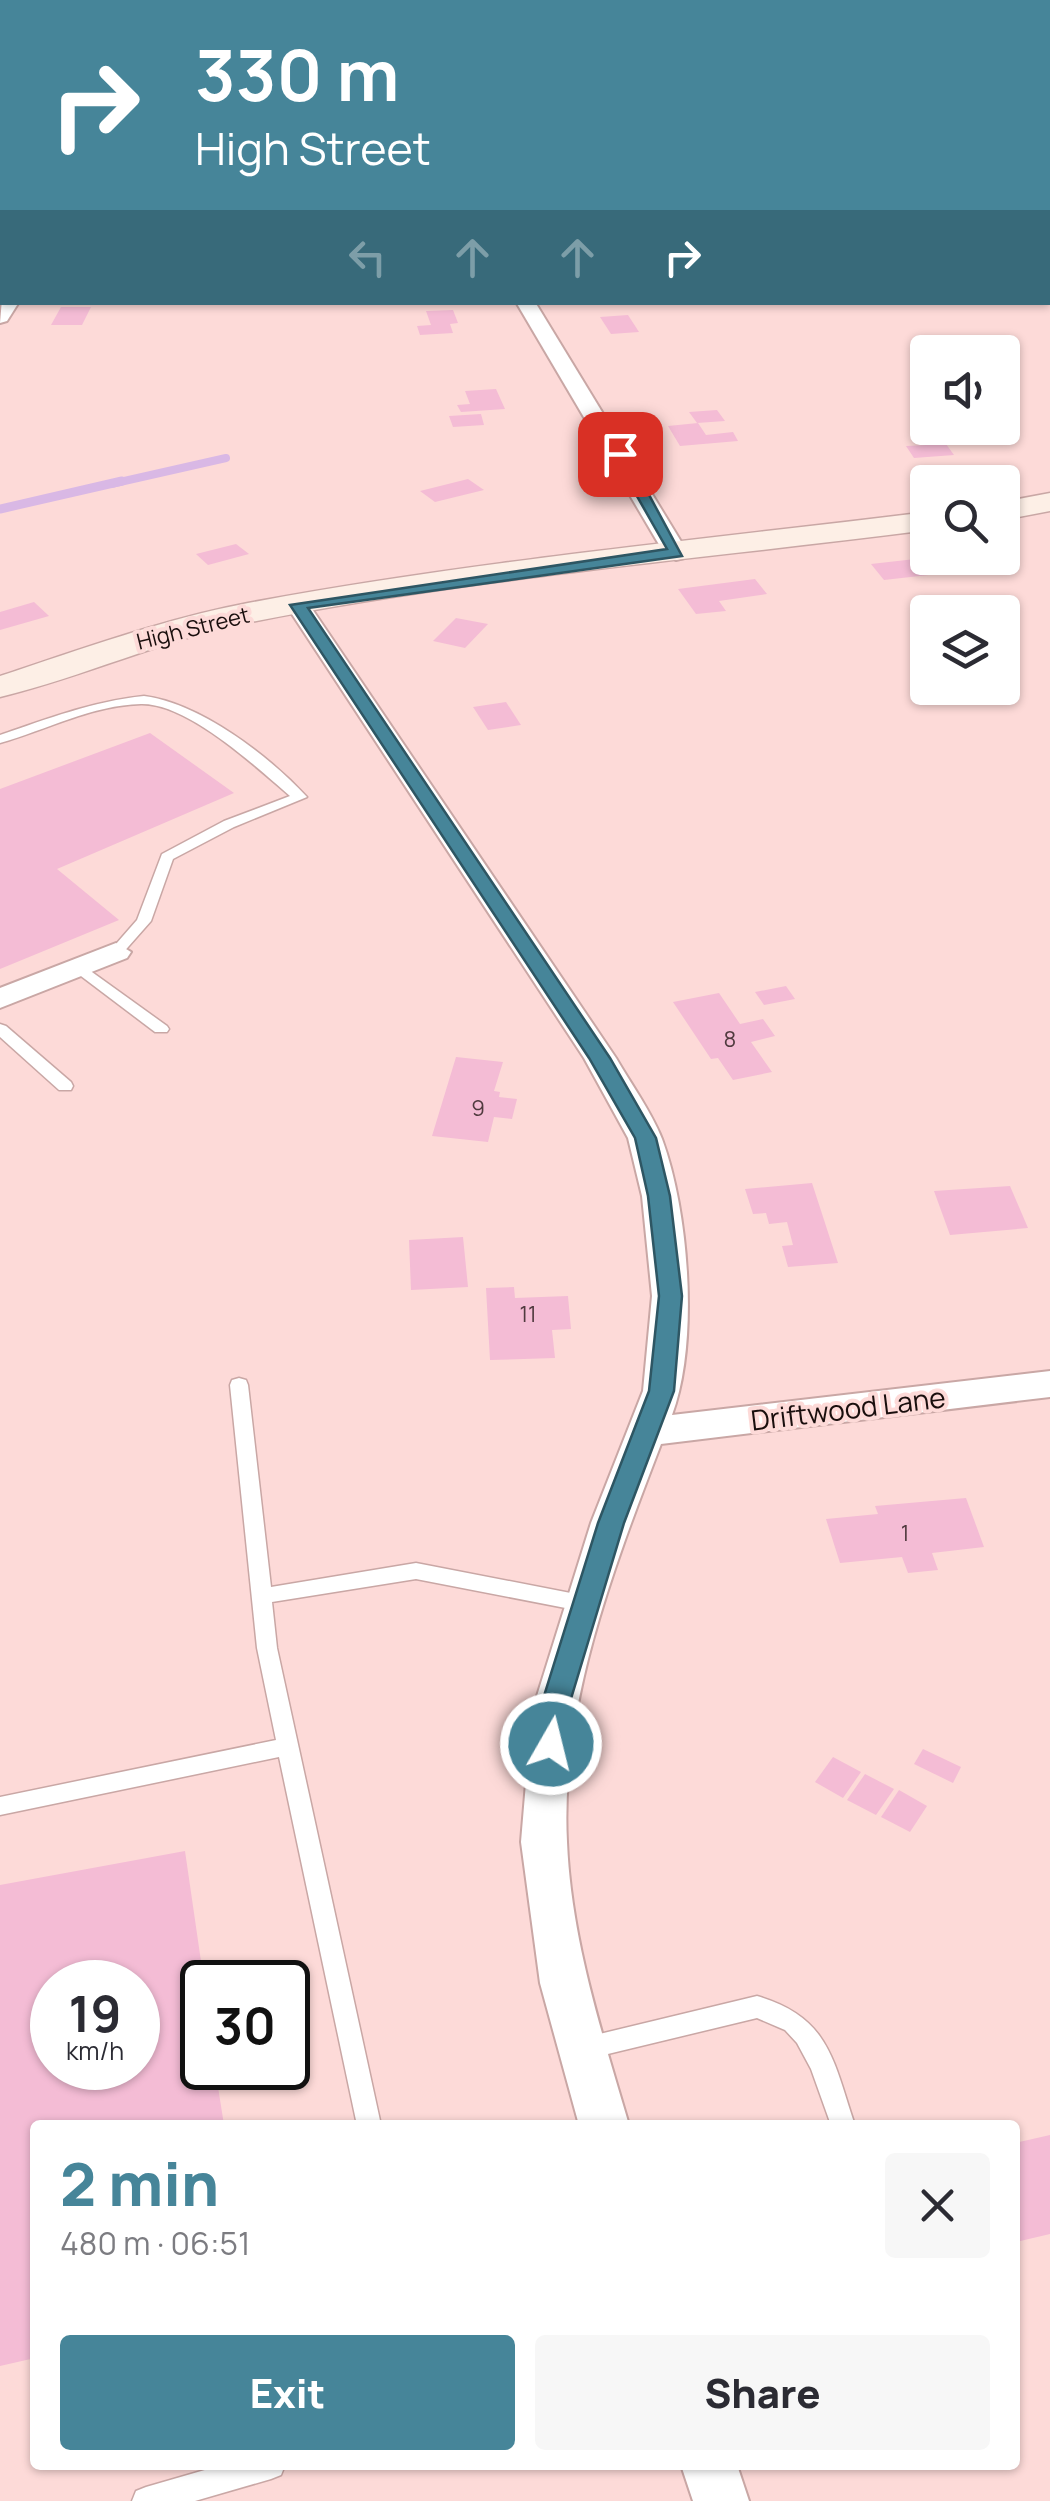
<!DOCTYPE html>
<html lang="en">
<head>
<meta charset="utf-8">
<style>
	:root { --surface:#fff; --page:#f7f7f7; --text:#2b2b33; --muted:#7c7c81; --accent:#468599 }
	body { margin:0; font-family:Manrope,sans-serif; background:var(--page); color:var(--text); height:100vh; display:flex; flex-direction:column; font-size:38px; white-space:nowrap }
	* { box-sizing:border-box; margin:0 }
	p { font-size:32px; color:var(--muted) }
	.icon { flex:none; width:55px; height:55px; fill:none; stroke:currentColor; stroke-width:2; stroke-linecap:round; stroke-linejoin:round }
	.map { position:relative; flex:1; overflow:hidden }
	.side { position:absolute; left:30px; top:2120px; width:990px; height:350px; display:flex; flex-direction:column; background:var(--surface); border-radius:10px; box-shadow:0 2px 8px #0004 }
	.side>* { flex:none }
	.banner { position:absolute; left:0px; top:0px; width:1050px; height:305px; box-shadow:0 2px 8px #0004; background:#468599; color:#fff; overflow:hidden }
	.tools { position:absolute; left:910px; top:335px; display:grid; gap:20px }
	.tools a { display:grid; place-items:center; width:110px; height:110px; border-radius:10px; background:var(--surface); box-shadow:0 2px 8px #0004; font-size:50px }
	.speed { position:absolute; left:30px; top:1960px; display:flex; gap:20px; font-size:50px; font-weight:700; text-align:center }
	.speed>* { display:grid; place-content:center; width:130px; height:130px; border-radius:50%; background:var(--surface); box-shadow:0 2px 8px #0004; line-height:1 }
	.speed small { font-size:25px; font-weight:400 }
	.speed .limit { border:5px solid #111; border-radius:15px; background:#fff; color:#111 }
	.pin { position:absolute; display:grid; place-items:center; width:85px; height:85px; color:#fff; margin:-42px; border-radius:20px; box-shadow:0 5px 15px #0006 }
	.me { position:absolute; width:110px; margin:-55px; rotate:8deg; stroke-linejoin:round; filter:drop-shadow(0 0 8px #0008) }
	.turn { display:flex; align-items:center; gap:35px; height:210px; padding:0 30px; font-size:45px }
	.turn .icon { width:130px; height:130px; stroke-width:2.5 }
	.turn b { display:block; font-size:70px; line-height:85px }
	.lanes { display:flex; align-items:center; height:95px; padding:0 30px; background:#0003; justify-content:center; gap:50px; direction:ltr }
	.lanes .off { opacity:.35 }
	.round { display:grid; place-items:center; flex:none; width:105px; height:105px; border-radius:10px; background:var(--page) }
	.headline { display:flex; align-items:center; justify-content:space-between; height:170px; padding:0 30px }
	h1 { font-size:60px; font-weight:800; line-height:75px; color:var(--accent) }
	.button { display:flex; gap:20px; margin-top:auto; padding:20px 30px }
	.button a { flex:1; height:115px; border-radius:10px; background:var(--accent); color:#fff; font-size:40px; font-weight:800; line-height:115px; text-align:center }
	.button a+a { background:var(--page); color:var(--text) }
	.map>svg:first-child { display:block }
	.green { fill:#d6c5a0 }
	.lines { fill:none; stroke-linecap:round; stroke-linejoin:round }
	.stream-far1 { stroke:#d9b8e5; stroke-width:8 }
	.stream { stroke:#d9b8e5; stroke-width:9 }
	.building { fill:#f4bcd5; fill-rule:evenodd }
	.service-casing { stroke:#c9a7a5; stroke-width:3 }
	.minor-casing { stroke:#c9a7a5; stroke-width:4 }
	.secondary-casing { stroke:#c9a7a5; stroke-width:3 }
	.service { fill:#fff; fill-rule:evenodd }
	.minor { fill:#fff; fill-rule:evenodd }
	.secondary { fill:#fdefe6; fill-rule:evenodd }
	.route { fill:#468599; stroke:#2e5663; stroke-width:2.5 }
	.labels { text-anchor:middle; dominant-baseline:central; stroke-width:8; stroke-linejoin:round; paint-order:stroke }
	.far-street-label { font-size:22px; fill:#190e0d; stroke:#fddad8 }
	.number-label { font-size:22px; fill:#503a3f }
	.street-label { font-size:28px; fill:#190e0d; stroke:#fddad8 }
</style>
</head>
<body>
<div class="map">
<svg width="1050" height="2501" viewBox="0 0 1050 2501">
	<rect width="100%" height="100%" fill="#fddad8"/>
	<!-- green -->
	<polygon class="green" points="264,0 622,0 624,2 249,2"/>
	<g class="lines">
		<!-- stream-far1 -->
		<polyline class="stream-far1" points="111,484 226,458"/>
		<!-- stream -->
		<polyline class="stream" points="0,509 122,481"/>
	</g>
	<!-- building -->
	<g class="building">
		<polygon points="61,307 91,307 82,325 51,325"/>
		<polygon points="453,310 458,323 450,324 453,333 420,335 417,326 431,325 426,311"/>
		<polygon points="628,315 639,332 611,334 600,317"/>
		<polygon points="496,389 505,409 461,412 457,405 470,404 465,391"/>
		<polygon points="717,410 725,421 697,423 689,412"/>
		<polygon points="481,414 484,425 453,427 449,416"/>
		<polygon points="698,423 706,435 733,432 738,441 680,446 668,426"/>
		<polygon points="946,444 954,455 914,458 906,446"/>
		<polygon points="468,479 484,490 435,502 420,491"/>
		<polygon points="236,544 249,554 208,565 196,554"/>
		<polygon points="924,558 937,574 884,580 871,564"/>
		<polygon points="755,579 767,594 719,601 726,611 696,614 678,589"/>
		<polygon points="34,602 49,616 0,630 0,612"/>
		<polygon points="456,618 488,624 465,648 433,641"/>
		<polygon points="506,702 521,725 488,730 473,707"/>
		<polygon points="150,733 234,793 57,869 119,920 0,969 0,789"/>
		<polygon points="786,986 795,999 764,1005 755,992"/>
		<polygon points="719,993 740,1024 763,1019 775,1036 751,1042 772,1072 733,1080 718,1058 711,1059 673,1002"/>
		<polygon points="456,1057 503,1062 494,1091 500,1092 499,1097 517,1099 512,1119 494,1117 488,1142 432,1136"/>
		<polygon points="812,1183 838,1263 788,1267 782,1246 793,1245 787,1222 769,1224 766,1213 753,1214 745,1189"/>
		<polygon points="1010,1186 1028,1228 950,1235 934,1191"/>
		<polygon points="463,1237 468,1287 411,1290 409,1240"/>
		<polygon points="514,1287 515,1298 568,1296 571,1329 552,1330 555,1358 490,1360 486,1288"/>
		<polygon points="966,1498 984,1547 932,1553 938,1570 908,1573 902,1557 840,1563 826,1519 878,1514 875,1506"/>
		<polygon points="923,1749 961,1767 953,1783 914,1764"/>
		<polygon points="833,1757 861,1772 843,1798 815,1782"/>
		<polygon points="865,1774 894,1789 876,1815 847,1800"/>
		<polygon points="899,1790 927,1806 910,1832 881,1817"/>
		<path d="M 185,1851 L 204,1982 L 202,2068 L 215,2068 L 224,2125 L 35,2125 L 35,2358 L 0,2366 L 0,1885 ZM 52,1982 L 138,1982 L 138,2068 L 52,2068 Z"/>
		<polygon points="1050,2135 1050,2234 1016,2242 1015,2143"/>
	</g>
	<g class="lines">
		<defs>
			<g id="service">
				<path d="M 144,696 C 200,703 269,756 307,797 L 234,827 L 173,859 L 151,921 L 121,955 L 116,956 L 109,952 L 137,920 L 162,854 L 224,821 L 290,796 C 256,767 188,703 141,704 C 93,705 46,730 0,743 L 0,735 C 47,719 94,701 144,696 Z"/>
				<polygon points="78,962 167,1026 169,1029 167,1032 155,1032 73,970 70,967"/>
				<polygon points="0,1024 6,1026 71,1082 73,1086 71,1090 59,1090 0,1037"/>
				<polygon points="239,1378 246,1380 248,1385 271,1587 416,1563 586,1596 593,1598 596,1604 593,1610 586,1612 416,1579 272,1602 277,1648 381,2125 357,2125 279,1757 0,1815 0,1797 276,1740 257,1648 230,1385 232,1380"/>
				<path d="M 757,1996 C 830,2017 833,2061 855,2125 L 831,2125 L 811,2069 L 797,2043 L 785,2030 L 757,2018 L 583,2060 L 574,2057 L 571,2049 L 574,2041 L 583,2038 Z"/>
				<polygon points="222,2465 285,2465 281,2475 271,2479 195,2501 132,2501 136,2491 146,2487"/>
			</g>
			<g id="minor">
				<rect x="0" y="261" width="2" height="13"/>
				<polygon points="2,299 19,302 7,321 0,323"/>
				<polygon points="516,302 535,302 688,553 684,558 676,560 664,553"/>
				<path d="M 298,598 L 306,600 L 616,1058 C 631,1084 651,1111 662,1139 C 689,1212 699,1342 672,1415 L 1050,1371 L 1050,1397 L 661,1444 C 613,1569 560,1706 567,1842 C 571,1939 602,2033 629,2125 L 579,2125 L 540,1983 L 521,1842 L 532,1712 L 591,1523 L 643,1391 L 652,1296 L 642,1196 L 628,1138 L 584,1058 L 286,605 Z"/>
				<polygon points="116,943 131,952 127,958 0,1008 0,988"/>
				<polygon points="681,2465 737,2465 749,2501 693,2501"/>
			</g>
			<g id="secondary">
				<polygon points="1050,493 1050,511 1002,520 1002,502"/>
				<path d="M 928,512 L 928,530 C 701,559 470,578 246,623 C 162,640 83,677 0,697 L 0,676 C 82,649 164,619 248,603 C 472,561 701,540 928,512 Z"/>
			</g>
		</defs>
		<!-- service casing -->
		<use href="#service" class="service-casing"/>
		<!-- minor casing -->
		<use href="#minor" class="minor-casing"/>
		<!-- secondary casing -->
		<use href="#secondary" class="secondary-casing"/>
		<!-- service -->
		<use href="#service" class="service"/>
		<!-- minor -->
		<use href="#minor" class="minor"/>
		<!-- secondary -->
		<use href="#secondary" class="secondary"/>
	</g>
	<!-- route -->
	<polygon class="route" points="620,450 627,454 682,556 308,608 610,1058 656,1138 670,1196 682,1296 674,1391 624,1523 567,1712 561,1753 541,1753 537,1744 539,1712 598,1523 649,1391 659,1296 648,1196 635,1138 589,1058 290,605 667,549 613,454"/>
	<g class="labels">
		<!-- far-street labels -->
		<g class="far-street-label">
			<text transform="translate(193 628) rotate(-14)">High Street</text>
		</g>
		<!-- number labels -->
		<g class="number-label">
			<text x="730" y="1039">8</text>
			<text x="478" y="1108">9</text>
			<text x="528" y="1314">11</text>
			<text x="905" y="1533">1</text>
		</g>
		<!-- street labels -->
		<g class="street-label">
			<text transform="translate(848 1408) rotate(-7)">Driftwood Lane</text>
		</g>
	</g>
</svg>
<div class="tools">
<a><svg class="icon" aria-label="sound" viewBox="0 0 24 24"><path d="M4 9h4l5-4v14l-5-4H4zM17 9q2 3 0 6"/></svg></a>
<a><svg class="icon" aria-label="search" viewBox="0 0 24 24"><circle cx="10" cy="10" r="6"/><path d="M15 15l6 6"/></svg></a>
<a><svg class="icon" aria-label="layers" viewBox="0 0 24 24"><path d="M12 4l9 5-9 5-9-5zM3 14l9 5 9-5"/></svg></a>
</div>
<div class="speed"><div>19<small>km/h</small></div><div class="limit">30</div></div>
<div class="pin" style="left:620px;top:454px;background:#d93025"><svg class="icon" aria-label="arrive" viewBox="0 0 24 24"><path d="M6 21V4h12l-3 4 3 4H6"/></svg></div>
<svg class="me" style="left:551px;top:1744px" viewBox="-20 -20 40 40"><circle r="17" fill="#468599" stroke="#fff" stroke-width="3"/><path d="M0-11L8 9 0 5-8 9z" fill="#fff"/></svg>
<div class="banner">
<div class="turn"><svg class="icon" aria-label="right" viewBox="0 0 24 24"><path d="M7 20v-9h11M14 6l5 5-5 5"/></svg><div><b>330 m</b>High Street</div></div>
<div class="lanes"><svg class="icon off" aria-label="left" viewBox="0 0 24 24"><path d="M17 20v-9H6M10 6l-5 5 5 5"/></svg><svg class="icon off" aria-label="ahead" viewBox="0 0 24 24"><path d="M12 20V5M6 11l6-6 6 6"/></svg><svg class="icon off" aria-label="ahead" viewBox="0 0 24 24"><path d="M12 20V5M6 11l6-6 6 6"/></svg><svg class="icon" aria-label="right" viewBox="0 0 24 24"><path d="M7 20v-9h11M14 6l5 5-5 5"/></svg></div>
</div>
<section class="side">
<div class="headline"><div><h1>2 min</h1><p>480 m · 06:51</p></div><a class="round"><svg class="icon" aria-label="close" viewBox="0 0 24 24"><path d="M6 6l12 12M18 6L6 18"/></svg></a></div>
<div class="button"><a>Exit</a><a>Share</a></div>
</section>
</div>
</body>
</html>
